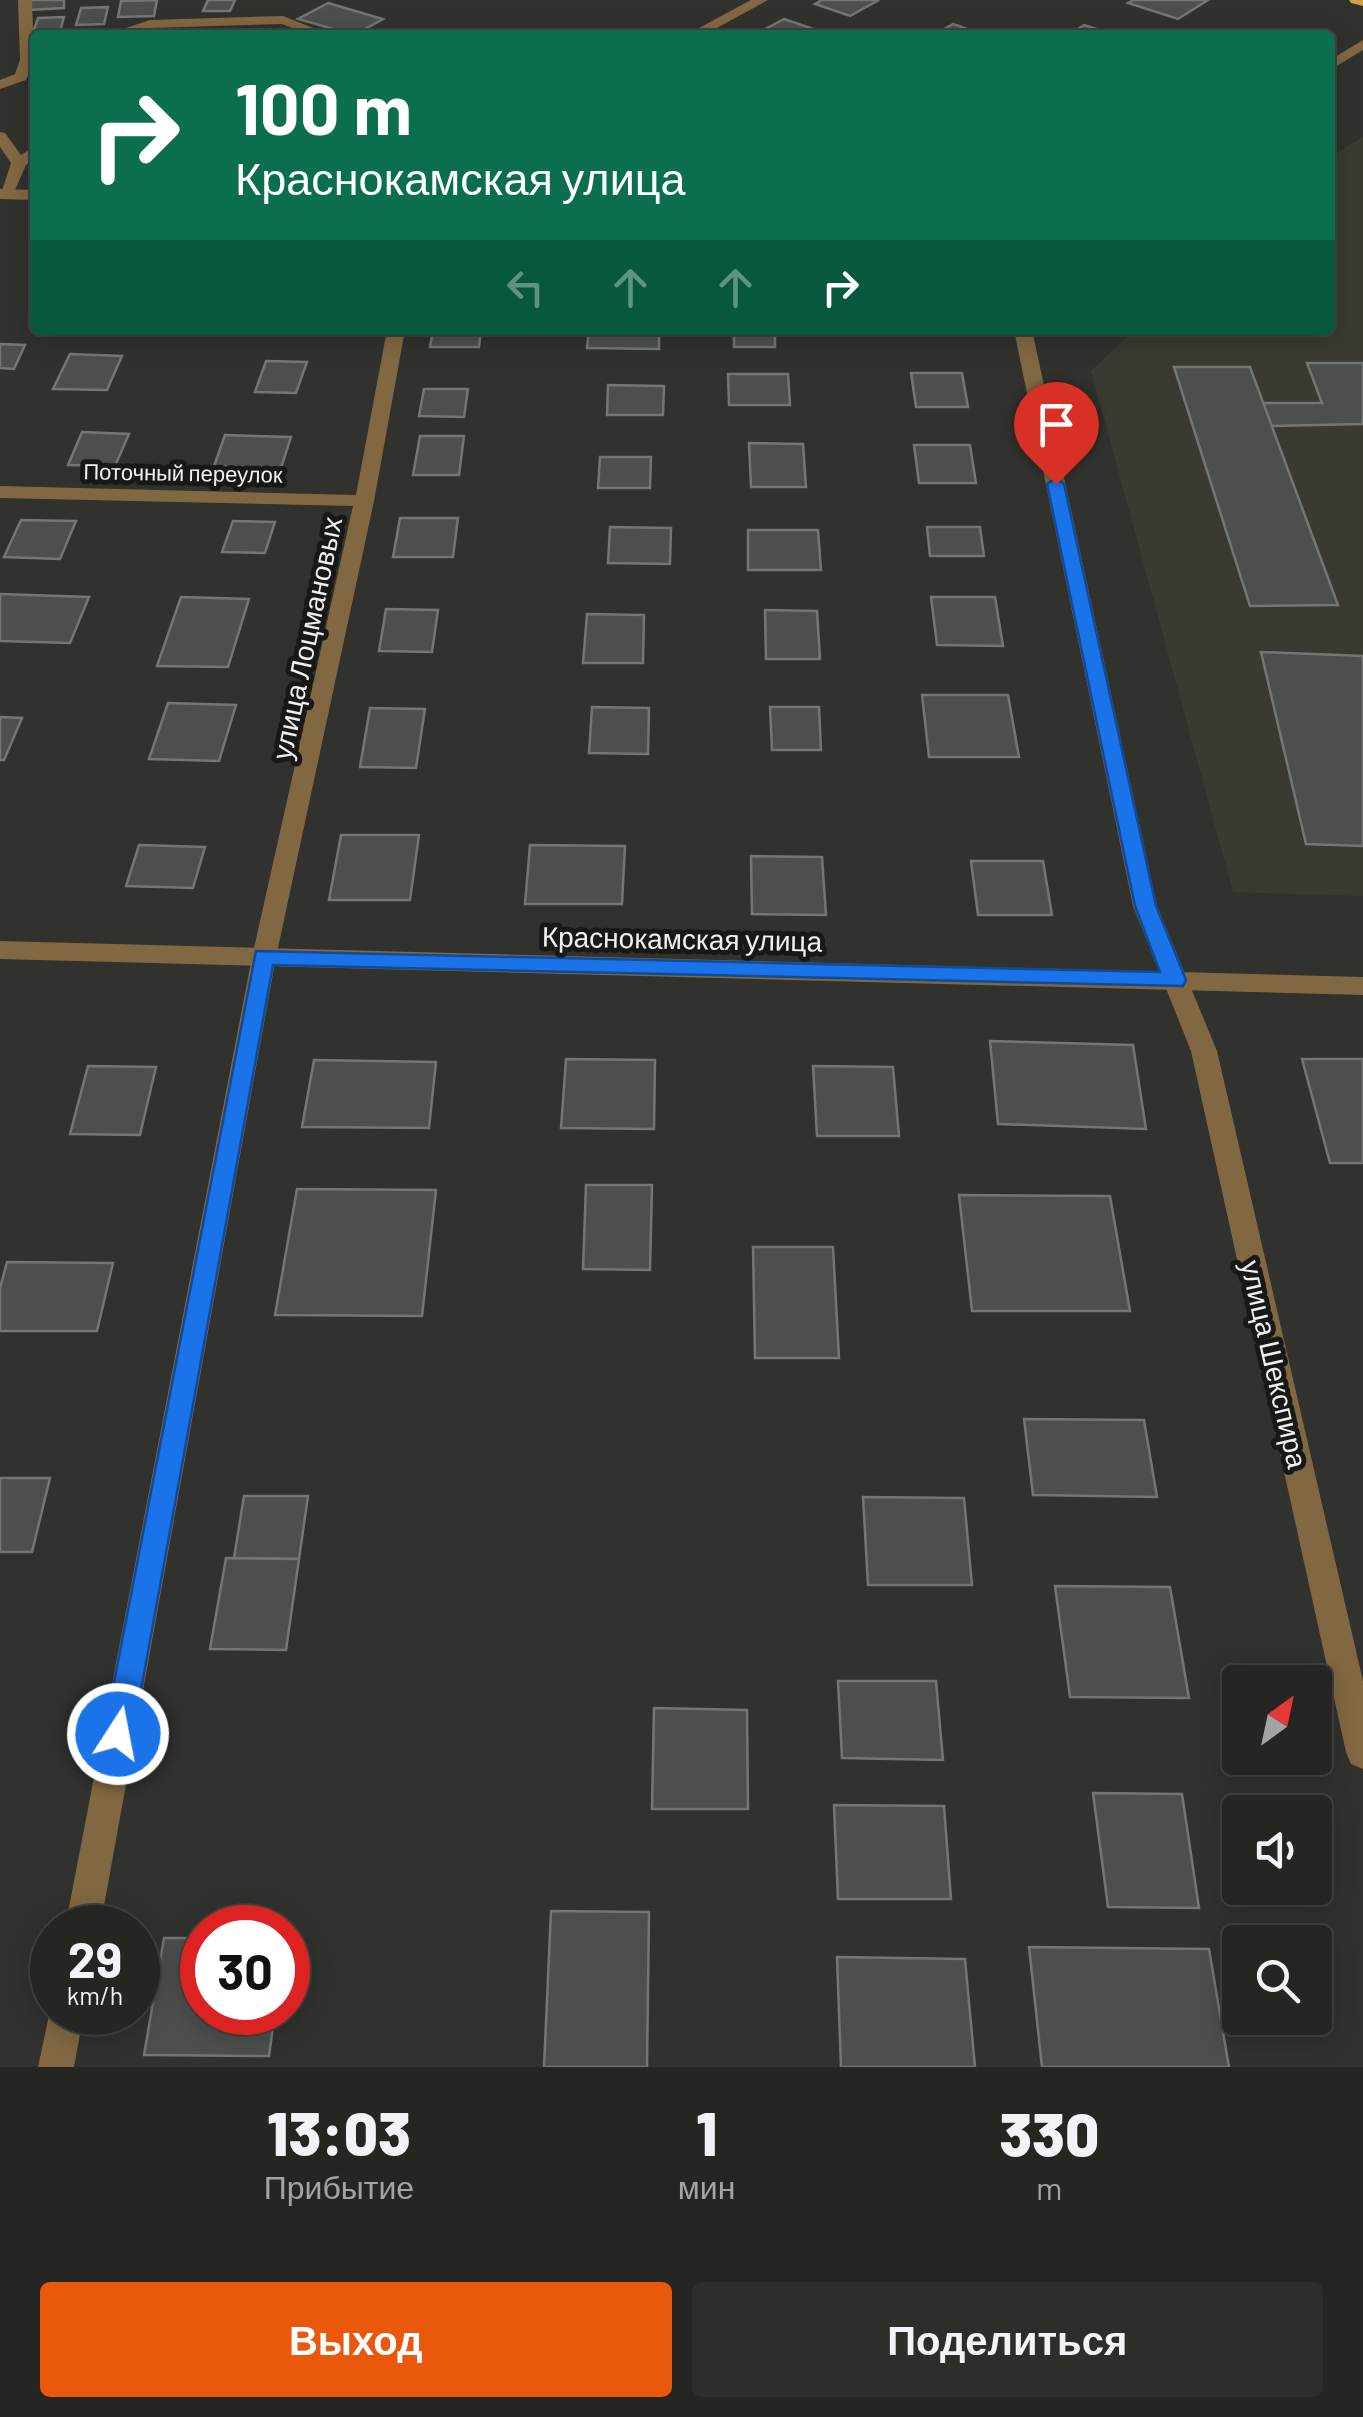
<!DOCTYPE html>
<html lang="ru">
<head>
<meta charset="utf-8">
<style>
	:root { --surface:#252522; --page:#2d2d2a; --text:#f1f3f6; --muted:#a3a5a5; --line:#424240; --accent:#ea580c }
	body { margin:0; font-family:Barlow,sans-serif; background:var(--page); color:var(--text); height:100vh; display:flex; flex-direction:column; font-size:38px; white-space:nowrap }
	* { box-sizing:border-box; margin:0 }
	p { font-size:32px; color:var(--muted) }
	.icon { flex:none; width:55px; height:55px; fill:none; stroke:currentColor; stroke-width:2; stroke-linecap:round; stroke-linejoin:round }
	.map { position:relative; height:2067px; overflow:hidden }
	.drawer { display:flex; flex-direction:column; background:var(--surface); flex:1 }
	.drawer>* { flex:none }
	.hud { position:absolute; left:30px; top:30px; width:1305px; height:305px; border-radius:10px; box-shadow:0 5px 25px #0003,0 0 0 2px var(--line); background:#0b6e4f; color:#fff; overflow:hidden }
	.needle { width:65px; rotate:33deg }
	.buttons { position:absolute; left:1222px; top:1665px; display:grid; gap:20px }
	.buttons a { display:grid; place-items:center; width:110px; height:110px; border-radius:10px; background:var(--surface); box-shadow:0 5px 25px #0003,0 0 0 2px var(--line); font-size:50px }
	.speed { position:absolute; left:30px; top:1905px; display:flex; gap:20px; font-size:50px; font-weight:700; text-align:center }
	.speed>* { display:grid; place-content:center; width:130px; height:130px; border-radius:50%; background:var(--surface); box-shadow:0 5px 25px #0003,0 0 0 2px var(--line); line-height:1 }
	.speed small { font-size:25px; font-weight:400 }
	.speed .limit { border:15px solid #d22; background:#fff; color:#111 }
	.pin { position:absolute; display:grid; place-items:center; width:85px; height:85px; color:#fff; margin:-102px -42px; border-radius:50% 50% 50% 0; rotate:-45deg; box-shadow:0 0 10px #0007 }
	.pin .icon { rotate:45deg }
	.me { position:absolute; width:110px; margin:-55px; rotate:11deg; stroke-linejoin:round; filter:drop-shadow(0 0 8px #0008) }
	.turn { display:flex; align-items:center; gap:35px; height:210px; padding:0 40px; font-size:45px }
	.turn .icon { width:130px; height:130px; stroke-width:2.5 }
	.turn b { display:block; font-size:70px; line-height:85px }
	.lanes { display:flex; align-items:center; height:95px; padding:0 40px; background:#0003; justify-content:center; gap:50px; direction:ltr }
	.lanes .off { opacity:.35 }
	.eta { display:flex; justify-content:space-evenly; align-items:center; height:170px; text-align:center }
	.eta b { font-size:60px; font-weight:800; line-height:70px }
	.button { display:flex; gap:20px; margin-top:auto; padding:20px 40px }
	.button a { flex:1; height:115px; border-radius:10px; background:var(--accent); color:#fff; font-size:40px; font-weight:800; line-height:115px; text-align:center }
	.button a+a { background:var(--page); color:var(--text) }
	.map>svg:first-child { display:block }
	.built { fill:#3a3a32 }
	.building { fill:#4d4f4d; stroke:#747674; stroke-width:2.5 }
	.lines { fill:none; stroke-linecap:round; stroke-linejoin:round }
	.service { fill:#826842; fill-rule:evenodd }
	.minor { fill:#826842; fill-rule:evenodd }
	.tertiary { fill:#826842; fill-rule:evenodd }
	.primary { fill:#d39d48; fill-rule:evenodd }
	.route { fill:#1a73e8; stroke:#114b97; stroke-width:2.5 }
	.labels { text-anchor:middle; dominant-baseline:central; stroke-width:10; stroke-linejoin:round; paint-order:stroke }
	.far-street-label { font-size:22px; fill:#f0f1ef; stroke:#181917 }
	.street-label { font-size:28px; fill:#f0f1ef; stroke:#181917 }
</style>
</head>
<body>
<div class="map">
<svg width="1363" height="2067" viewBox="0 0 1363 2067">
	<rect width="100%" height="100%" fill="#31312e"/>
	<!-- built -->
	<polygon class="built" points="1363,137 1363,896 1233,892 1091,371 1134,330 1330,330 1330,157"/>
	<!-- building -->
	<g class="building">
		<polygon points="31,0 64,0 64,8 30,10"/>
		<polygon points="157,0 154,16 118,17 121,1"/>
		<polygon points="208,0 235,0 230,11 203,11"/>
		<polygon points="822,0 879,0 850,16 815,4"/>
		<polygon points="1134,0 1208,0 1178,19 1128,3"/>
		<polygon points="328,3 383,19 354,35 298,19"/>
		<polygon points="108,7 104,24 76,25 81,8"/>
		<polygon points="64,17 60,32 33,33 38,18"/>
		<polygon points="784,19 825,33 756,34"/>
		<polygon points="953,24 984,35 934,35"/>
		<polygon points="1084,25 1115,35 1068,35"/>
		<polygon points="433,330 481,330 479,347 430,347"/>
		<polygon points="589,330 659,330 659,349 587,348"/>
		<rect x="734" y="330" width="41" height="17"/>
		<polygon points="0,344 25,345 14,369 0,368"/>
		<polygon points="70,354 122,356 107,390 53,389"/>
		<polygon points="266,361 307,362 296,393 255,392"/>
		<polygon points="1307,363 1363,363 1363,424 1271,426 1263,403 1322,403"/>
		<polygon points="1174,367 1250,367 1338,605 1250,606"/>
		<polygon points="911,373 962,373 968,407 916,407"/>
		<polygon points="728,374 788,374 790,405 729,405"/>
		<polygon points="608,385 664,386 663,415 607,415"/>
		<polygon points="424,389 468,389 464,417 419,416"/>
		<polygon points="82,432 129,434 115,466 68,465"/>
		<polygon points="225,435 291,437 281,468 214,466"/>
		<polygon points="420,436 464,436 459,475 413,475"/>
		<polygon points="749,443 803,444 806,487 751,487"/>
		<polygon points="914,445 970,445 976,483 919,483"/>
		<polygon points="600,457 651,457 650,488 598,488"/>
		<polygon points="400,518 458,518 453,557 393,557"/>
		<polygon points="21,520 76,521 60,559 4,557"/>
		<polygon points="233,521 275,522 265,553 222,552"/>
		<polygon points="610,527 671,528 670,564 608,563"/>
		<polygon points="927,527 980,527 984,556 930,556"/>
		<polygon points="748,530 818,530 821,570 748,570"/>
		<polygon points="0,594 89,597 70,643 0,641"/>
		<polygon points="181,597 249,599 228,667 157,666"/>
		<polygon points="931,597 995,597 1003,646 937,645"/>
		<polygon points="386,609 438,610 432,652 379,651"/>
		<polygon points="765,610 817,611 820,659 766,659"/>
		<polygon points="587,614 644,615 643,663 583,663"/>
		<polygon points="1261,652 1363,656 1363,846 1306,844"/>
		<polygon points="922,695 1008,695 1019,757 929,757"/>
		<polygon points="168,703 236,705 219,761 149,759"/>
		<polygon points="592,707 649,708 648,754 589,753"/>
		<polygon points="770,707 819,707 821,750 772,750"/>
		<polygon points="370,708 425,709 416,768 360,767"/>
		<polygon points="0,717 22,718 4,760 0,760"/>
		<polygon points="341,835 419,835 410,900 329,900"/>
		<polygon points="139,845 205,847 193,888 126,886"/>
		<polygon points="530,845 625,846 622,904 525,904"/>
		<polygon points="751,856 822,857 826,915 752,914"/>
		<polygon points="971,861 1043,861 1052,915 978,915"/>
		<polygon points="990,1041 1133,1045 1146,1129 998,1124"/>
		<polygon points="566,1059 655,1060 654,1129 561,1128"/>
		<polygon points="1302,1059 1363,1059 1363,1163 1330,1163"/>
		<polygon points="314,1060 436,1062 429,1128 302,1127"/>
		<polygon points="88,1066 156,1067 140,1135 70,1134"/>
		<polygon points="813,1066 893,1067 899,1136 817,1136"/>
		<polygon points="586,1185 652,1185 650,1270 583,1269"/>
		<polygon points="297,1189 436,1190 422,1316 275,1315"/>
		<polygon points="959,1195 1110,1196 1130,1311 972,1311"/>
		<polygon points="753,1247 833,1247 839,1358 755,1358"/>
		<polygon points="7,1262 113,1263 97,1331 0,1331 0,1288"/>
		<polygon points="1024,1419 1144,1420 1157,1497 1033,1495"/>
		<polygon points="0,1478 50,1478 32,1552 0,1552"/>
		<polygon points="244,1496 308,1496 299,1559 234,1558"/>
		<polygon points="863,1497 964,1498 972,1585 868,1585"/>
		<polygon points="226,1558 299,1559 286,1650 210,1649"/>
		<polygon points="1055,1586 1170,1587 1189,1698 1070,1697"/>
		<polygon points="838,1681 936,1681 943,1760 842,1758"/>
		<polygon points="654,1708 747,1710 748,1809 652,1809"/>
		<polygon points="1093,1793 1182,1794 1199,1908 1108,1907"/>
		<polygon points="834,1805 944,1806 951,1899 838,1899"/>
		<polygon points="551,1911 649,1912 647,2067 544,2067"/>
		<polygon points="164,1938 202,1938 202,2012 275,2012 269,2056 144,2055"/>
		<polygon points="1029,1947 1209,1949 1229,2067 1042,2067"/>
		<polygon points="837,1957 965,1959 975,2067 841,2067"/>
	</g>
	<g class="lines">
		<!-- service -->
		<g class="service">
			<polygon points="18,0 32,0 34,60 26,80 0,89 0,80 15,74 20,60"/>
			<polygon points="283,16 331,35 311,35 282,24 151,28 127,35 105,35 150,20"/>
			<polygon points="0,132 5,133 21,155 35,146 35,158 26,165 12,197 0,197 11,163 0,147"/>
		</g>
		<!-- minor -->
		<g class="minor">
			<polygon points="751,0 768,0 704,35 686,35"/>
			<polygon points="1363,40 1363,50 1330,70 1330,60"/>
			<polygon points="0,189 35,190 35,200 0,199"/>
			<polygon points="387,330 405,330 374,501 276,957 100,1928 65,1928 252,957 353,506 0,498 0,486 356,495"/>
			<polygon points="1014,330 1032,330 1157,906 1217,1051 1363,1681 1363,1769 1351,1764 1346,1752 1191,1051 1133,906"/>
			<polygon points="52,2001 52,2012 84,2012 74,2067 38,2067"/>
		</g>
		<!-- tertiary -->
		<polygon class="tertiary" points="0,941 1363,977 1363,995 0,959"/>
		<!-- primary -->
		<polygon class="primary" points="1349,0 1363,0 1363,6 1351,3"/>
	</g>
	<!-- route -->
	<polygon class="route" points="1056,478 1064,484 1156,906 1186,980 1183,986 273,965 133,1734 129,1744 118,1748 108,1744 104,1734 256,951 1160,972 1135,906 1047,484"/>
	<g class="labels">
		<!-- far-street labels -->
		<g class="far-street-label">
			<text transform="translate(183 472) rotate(1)">Поточный переулок</text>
		</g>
		<!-- street labels -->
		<g class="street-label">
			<text transform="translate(306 638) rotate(-78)">улица Лоцмановых</text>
			<text transform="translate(682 938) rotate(1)">Краснокамская улица</text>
			<text transform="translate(1275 1364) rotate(77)">улица Шекспира</text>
		</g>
	</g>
</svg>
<div class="buttons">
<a><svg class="needle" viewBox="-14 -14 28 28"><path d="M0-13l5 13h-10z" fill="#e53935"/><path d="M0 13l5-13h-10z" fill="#a3a5a5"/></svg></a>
<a><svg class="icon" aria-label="sound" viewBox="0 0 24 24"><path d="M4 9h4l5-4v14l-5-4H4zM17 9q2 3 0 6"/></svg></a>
<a><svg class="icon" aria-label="search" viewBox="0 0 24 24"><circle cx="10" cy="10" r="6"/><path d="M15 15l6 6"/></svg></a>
</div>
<div class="speed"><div>29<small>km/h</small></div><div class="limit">30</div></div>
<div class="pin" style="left:1056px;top:484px;background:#d93025"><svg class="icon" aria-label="arrive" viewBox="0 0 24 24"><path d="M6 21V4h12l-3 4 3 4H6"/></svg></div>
<svg class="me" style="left:118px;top:1734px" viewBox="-20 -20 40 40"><circle r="17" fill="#1a73e8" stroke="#fff" stroke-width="3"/><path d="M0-11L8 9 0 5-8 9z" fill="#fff"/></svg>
<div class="hud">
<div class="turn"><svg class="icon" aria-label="right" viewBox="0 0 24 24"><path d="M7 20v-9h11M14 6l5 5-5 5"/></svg><div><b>100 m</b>Краснокамская улица</div></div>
<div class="lanes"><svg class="icon off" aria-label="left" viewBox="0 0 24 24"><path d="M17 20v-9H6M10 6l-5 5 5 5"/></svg><svg class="icon off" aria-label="ahead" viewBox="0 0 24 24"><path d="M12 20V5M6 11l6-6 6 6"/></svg><svg class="icon off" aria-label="ahead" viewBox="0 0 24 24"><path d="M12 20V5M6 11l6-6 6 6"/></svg><svg class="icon" aria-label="right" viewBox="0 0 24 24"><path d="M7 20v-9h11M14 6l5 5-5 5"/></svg></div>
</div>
</div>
<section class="drawer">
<div class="eta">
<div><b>13:03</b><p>Прибытие</p></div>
<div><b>1</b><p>мин</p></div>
<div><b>330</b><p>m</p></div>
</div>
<div class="button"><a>Выход</a><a>Поделиться</a></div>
</section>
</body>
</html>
